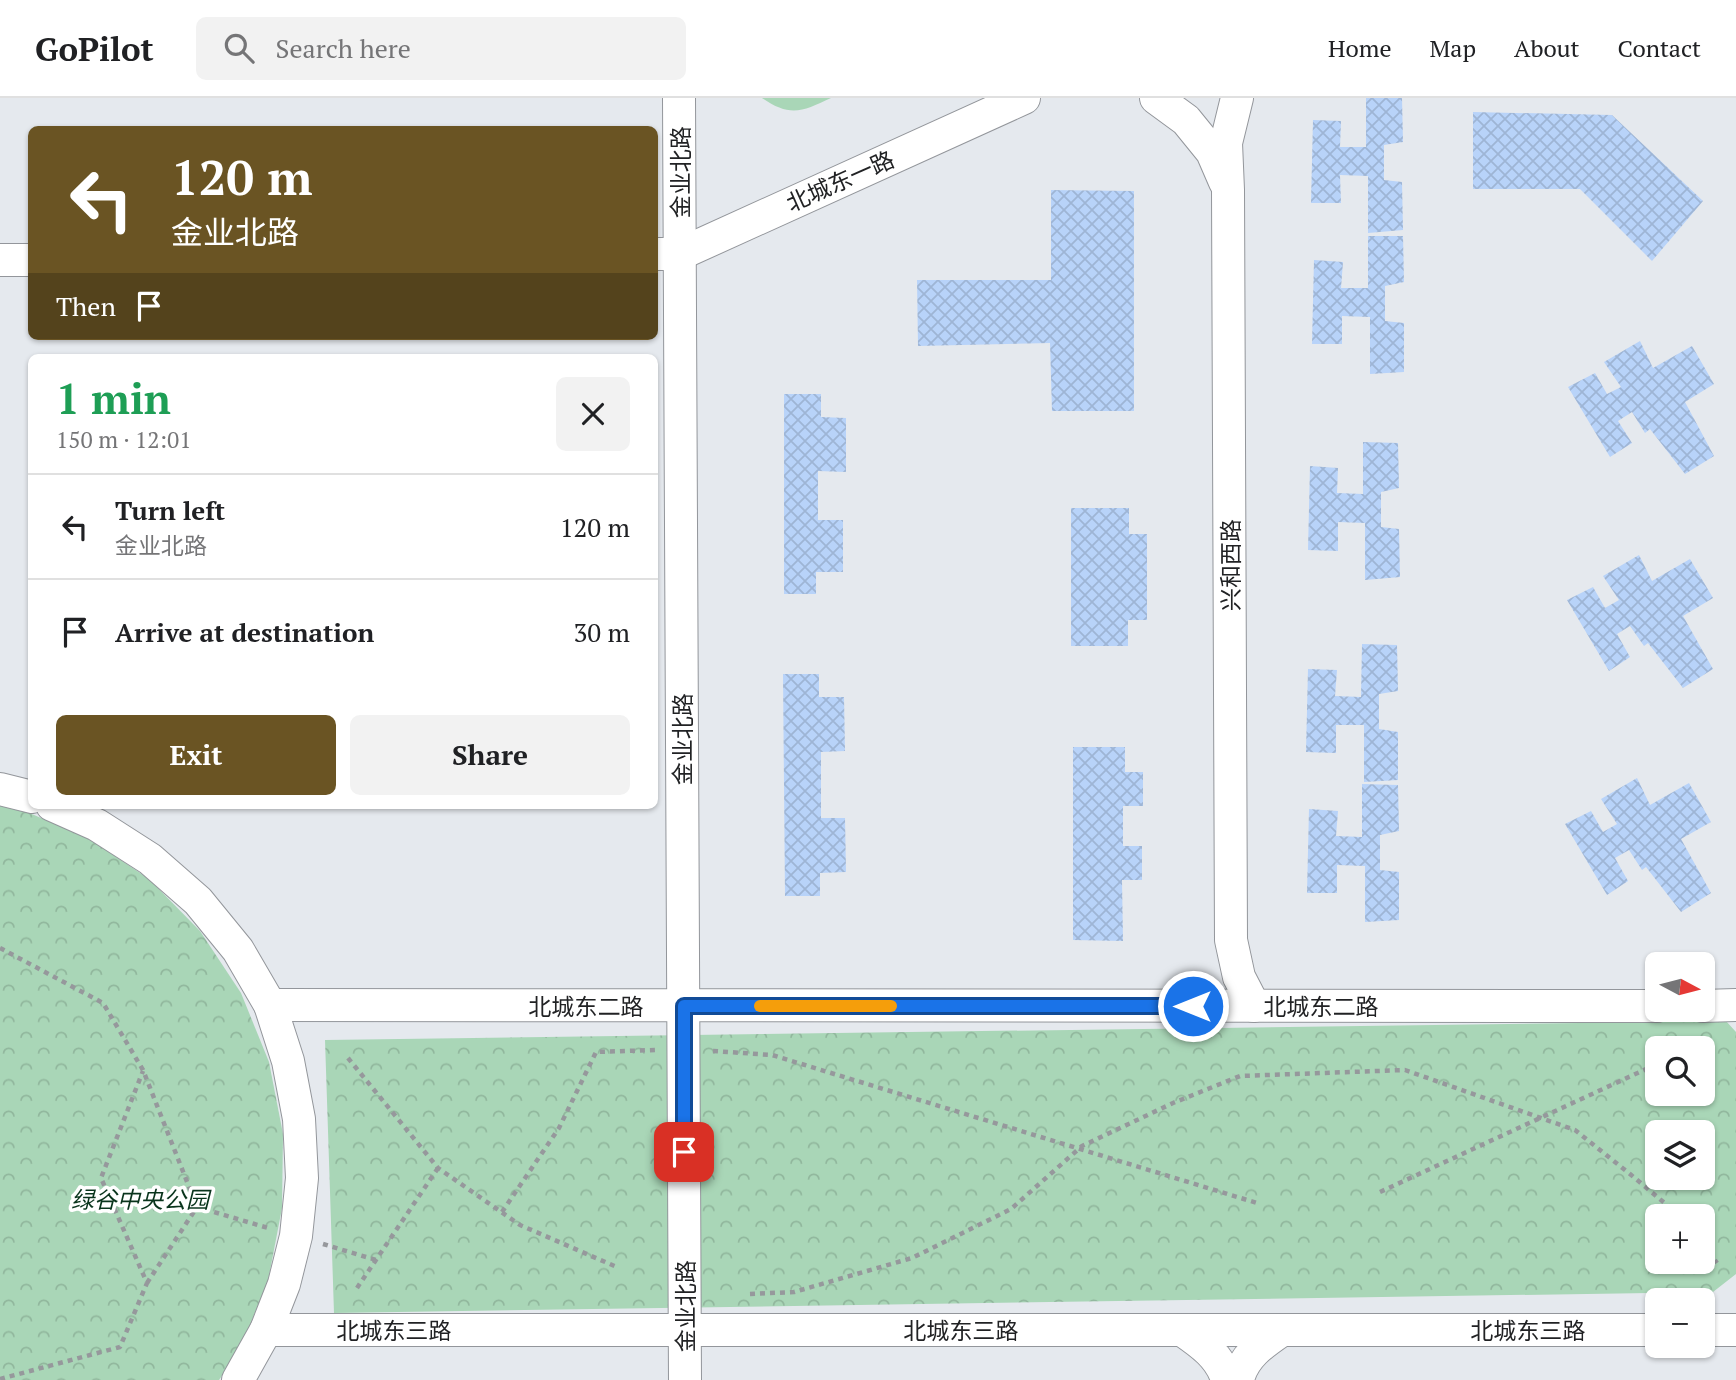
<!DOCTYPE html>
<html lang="en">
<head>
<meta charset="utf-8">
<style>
	:root { --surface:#fff; --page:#f2f2f2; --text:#202124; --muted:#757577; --line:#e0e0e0; --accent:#6a5423 }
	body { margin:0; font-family:"PT Serif","Noto Sans SC",serif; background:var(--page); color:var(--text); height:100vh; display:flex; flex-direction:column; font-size:26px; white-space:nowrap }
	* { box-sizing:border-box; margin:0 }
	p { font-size:23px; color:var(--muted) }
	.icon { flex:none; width:38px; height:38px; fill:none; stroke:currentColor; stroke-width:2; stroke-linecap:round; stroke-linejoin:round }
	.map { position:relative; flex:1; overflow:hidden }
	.side { position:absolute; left:28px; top:256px; width:630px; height:455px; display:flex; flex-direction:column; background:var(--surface); border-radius:10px; box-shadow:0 2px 5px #0004 }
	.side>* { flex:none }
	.hud { position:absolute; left:28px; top:28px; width:630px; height:214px; border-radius:10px; box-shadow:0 2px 5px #0004; background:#6a5423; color:#fff; overflow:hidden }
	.needle { width:46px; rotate:97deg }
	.tools { position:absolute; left:1645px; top:854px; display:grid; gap:14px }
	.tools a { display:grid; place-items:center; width:70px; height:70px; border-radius:10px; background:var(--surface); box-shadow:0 2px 5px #0004; font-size:35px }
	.pin { position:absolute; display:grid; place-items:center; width:60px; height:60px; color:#fff; margin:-30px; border-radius:14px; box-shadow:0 4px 10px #0006 }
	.me { position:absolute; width:77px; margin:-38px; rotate:270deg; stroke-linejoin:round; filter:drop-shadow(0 0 5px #0008) }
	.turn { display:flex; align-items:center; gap:24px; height:147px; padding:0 28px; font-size:32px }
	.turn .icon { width:91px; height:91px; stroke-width:2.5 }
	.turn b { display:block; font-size:49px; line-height:60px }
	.then { display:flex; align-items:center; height:66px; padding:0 28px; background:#0003; gap:14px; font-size:26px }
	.round { display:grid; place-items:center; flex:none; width:74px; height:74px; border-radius:10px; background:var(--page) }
	.summary { display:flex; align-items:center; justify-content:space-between; height:119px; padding:0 28px }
	h1 { font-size:42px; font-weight:600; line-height:52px; color:#1e9e55 }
	.primary-button { display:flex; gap:14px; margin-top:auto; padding:14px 28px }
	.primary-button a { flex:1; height:80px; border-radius:10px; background:var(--accent); color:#fff; font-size:28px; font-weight:600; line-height:80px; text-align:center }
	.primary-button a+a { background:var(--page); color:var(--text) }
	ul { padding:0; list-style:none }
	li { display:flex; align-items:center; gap:21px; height:105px; padding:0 28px; border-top:2px solid var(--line) }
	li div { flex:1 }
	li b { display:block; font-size:26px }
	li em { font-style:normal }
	header { display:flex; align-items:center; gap:42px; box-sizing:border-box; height:98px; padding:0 35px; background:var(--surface); border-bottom:2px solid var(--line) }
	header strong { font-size:33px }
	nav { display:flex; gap:38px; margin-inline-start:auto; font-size:24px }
	.search { width:490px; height:63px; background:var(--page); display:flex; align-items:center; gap:18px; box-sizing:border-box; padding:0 24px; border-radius:10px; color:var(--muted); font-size:26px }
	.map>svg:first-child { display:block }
	.green { fill:#a9d6b7 }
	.park { fill:url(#park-crowns); fill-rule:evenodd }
	.building { fill:url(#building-cross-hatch) }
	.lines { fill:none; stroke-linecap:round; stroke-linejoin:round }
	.minor-casing { stroke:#93969b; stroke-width:34 }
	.path { stroke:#96989c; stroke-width:4.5; stroke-dasharray:5 5; stroke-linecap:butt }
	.minor { stroke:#fff; stroke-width:32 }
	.route-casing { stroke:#114b97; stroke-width:18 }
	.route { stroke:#1a73e8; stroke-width:12 }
	.slow { stroke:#f59e0b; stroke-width:12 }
	.labels { text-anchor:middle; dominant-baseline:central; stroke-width:7; stroke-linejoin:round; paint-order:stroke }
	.street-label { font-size:23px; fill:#212224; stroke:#fff }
	.park-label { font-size:23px; font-style:italic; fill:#09341c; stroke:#fff }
</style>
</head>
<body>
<header>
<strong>GoPilot</strong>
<div class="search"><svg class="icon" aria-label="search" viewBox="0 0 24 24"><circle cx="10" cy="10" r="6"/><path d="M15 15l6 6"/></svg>Search here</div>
<nav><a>Home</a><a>Map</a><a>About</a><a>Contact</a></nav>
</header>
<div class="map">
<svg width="1736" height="1282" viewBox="0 0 1736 1282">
	<defs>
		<pattern id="park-crowns" width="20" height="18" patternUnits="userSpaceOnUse" patternTransform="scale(1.75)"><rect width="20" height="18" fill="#a9d6b7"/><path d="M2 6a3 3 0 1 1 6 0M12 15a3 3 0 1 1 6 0" fill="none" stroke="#91b79d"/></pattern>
		<pattern id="building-cross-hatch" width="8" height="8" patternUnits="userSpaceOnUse" patternTransform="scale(1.75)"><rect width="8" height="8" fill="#b8d3f9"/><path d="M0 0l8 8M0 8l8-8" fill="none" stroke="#9eb5d5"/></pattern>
	</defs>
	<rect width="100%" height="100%" fill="#e5e9ee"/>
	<!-- green -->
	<path class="green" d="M 762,0 L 831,0 C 803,13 791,20 762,0 Z"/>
	<!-- park -->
	<g class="park">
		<polygon points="0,707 20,711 88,740 149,781 200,833 241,895 269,964 283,1036 282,1110 268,1183 240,1251 219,1282 0,1282"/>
		<path d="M 1726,923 L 1736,934 L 1736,1176 L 1713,1194 L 334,1215 L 325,942 ZM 1657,950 L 1703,950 L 1703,996 L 1657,996 ZM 1657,1034 L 1703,1034 L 1703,1080 L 1657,1080 ZM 1657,1118 L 1703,1118 L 1703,1164 L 1657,1164 Z"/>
	</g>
	<!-- building -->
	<g class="building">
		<polygon points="1366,0 1402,0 1403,44 1384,47 1384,82 1402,84 1403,132 1368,135 1368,78 1340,77 1341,105 1311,105 1313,22 1341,23 1340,49 1366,49"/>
		<polygon points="1473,14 1612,17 1703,103 1652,163 1580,91 1473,91"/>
		<polygon points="1051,92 1134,93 1134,313 1052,313 1050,245 918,248 917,182 1051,182"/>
		<polygon points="1368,138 1403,138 1404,184 1385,188 1385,223 1404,225 1404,274 1370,276 1370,219 1342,218 1342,246 1312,246 1314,162 1343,164 1341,190 1368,190"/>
		<polygon points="1640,243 1653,270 1692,248 1714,286 1685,304 1714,358 1685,376 1650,331 1645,335 1632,314 1618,323 1632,345 1610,359 1568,289 1595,275 1607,296 1621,289 1604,264"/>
		<polygon points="784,296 821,296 821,319 846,320 846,374 818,373 818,422 843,422 843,474 816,474 816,496 784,496"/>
		<polygon points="1363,344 1398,345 1399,390 1381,394 1381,429 1399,431 1400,479 1365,482 1365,425 1338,424 1338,453 1308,452 1310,368 1338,370 1337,395 1363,396"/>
		<polygon points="1071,410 1129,410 1129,436 1147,436 1147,522 1128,522 1128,548 1071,548"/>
		<polygon points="1639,457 1652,483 1690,461 1713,500 1683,518 1713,571 1683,590 1648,545 1644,548 1630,528 1617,536 1630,559 1609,573 1567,502 1593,489 1605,510 1619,502 1603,478"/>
		<polygon points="1362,546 1397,547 1398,593 1379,596 1379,631 1398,634 1398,682 1364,684 1364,627 1336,627 1336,655 1306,654 1308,571 1337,572 1335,598 1361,599"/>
		<polygon points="783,576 819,576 819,599 844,599 845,653 821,654 821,720 845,720 846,774 820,775 820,798 785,798"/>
		<polygon points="1073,649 1125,649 1125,674 1143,674 1143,708 1123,708 1123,748 1142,748 1142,782 1122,782 1123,843 1073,842"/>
		<polygon points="1637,680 1650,707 1689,685 1711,724 1681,741 1711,795 1681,814 1646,769 1642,772 1629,752 1615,760 1628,783 1607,797 1565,726 1591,713 1603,734 1617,726 1601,701"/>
		<polygon points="1362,686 1398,687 1399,733 1380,737 1380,772 1399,774 1399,822 1365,824 1365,768 1337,767 1337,795 1307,795 1309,711 1338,713 1336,738 1362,739"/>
	</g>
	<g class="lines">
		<defs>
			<g id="minor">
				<polyline points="679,0 685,1282"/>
				<polyline points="1156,0 1186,22 1212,54 1225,84"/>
				<polyline points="1237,0 1226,45 1228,92 1231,842 1239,879 1254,908"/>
				<polyline points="654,156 680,156 1024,0"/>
				<polyline points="0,162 32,162"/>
				<polyline points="0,691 32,699"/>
				<polyline points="52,707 97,727 150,761 198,803 238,852 270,907 288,963 299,1021 302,1080 296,1138 284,1186 266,1232 238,1282"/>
				<polyline points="270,907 1657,908"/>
				<polyline points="1703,908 1736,907"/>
				<polyline points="266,1232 1657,1232"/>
				<path d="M 1182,1232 C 1201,1245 1221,1259 1227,1282"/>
				<polyline points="1703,1232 1736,1232"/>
				<path d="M 1238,1282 C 1243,1258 1263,1245 1282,1232"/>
			</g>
		</defs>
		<!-- minor casing -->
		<use href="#minor" class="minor-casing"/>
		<!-- path -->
		<g class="path">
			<polyline points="0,850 103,905 143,972 197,1109 268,1130"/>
			<polyline points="713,953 772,957 1257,1105"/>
			<polyline points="348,960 438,1070 520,1127 619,1170"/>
			<polyline points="1380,1094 1657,966"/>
			<polyline points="502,1114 559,1030 596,954 655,952"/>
			<polyline points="323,1146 376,1162"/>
			<polyline points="1703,1146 1717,1165"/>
			<polyline points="147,1185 197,1109"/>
			<polyline points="357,1190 438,1070"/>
			<polyline points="750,1196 794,1194 912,1160 1011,1111 1082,1048 1173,1005 1240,978 1405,972 1575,1032 1630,1076 1680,1118"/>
			<polyline points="0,1281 120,1249 147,1185 101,1080 143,973"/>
		</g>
		<!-- minor -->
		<use href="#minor" class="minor"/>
	</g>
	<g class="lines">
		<defs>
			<polyline id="route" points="684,1054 684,908 1193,908"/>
		</defs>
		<!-- route casing -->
		<use href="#route" class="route-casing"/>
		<!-- route -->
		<use href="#route" class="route"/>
		<!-- slow -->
		<polyline class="slow" points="760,908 891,908"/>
	</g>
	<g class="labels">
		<!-- street labels -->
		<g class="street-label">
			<text transform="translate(680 74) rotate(-90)">金业北路</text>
			<text transform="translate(840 83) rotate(-24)">北城东一路</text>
			<text transform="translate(1230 467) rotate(-90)">兴和西路</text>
			<text transform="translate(682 641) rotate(-90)">金业北路</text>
			<text x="586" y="908">北城东二路</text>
			<text x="1321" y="908">北城东二路</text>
			<text transform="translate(685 1208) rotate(-90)">金业北路</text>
			<text x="394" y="1232">北城东三路</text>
			<text x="961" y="1232">北城东三路</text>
			<text x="1528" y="1232">北城东三路</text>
		</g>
		<!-- park labels -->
		<g class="park-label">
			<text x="140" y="1101">绿谷中央公园</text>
		</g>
	</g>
</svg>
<div class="tools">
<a><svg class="needle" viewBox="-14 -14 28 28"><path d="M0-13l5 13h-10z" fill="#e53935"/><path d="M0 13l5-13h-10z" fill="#757577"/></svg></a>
<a><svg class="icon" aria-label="search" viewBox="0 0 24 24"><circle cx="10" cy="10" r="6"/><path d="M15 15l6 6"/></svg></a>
<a><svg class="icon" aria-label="layers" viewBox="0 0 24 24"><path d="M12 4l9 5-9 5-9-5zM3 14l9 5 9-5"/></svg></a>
<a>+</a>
<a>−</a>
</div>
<div class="pin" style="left:684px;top:1054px;background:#d93025"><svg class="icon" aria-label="arrive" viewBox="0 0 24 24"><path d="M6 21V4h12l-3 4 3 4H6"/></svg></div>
<svg class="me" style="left:1193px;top:908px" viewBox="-20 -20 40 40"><circle r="17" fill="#1a73e8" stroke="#fff" stroke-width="3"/><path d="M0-11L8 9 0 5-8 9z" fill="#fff"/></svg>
<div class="hud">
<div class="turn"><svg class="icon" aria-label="left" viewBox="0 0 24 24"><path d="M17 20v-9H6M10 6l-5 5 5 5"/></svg><div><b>120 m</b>金业北路</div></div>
<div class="then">Then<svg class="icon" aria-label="arrive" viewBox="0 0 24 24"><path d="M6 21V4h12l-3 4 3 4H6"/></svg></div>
</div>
<section class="side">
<div class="summary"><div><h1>1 min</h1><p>150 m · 12:01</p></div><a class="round"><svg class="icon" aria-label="close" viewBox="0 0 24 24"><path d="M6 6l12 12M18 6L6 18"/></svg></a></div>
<ul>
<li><svg class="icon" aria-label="left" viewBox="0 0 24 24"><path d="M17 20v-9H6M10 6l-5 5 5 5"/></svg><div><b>Turn left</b><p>金业北路</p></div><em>120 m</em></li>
<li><svg class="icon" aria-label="arrive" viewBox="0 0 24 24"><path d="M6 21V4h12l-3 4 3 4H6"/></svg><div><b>Arrive at destination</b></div><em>30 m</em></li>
</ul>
<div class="primary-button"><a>Exit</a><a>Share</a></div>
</section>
</div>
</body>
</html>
